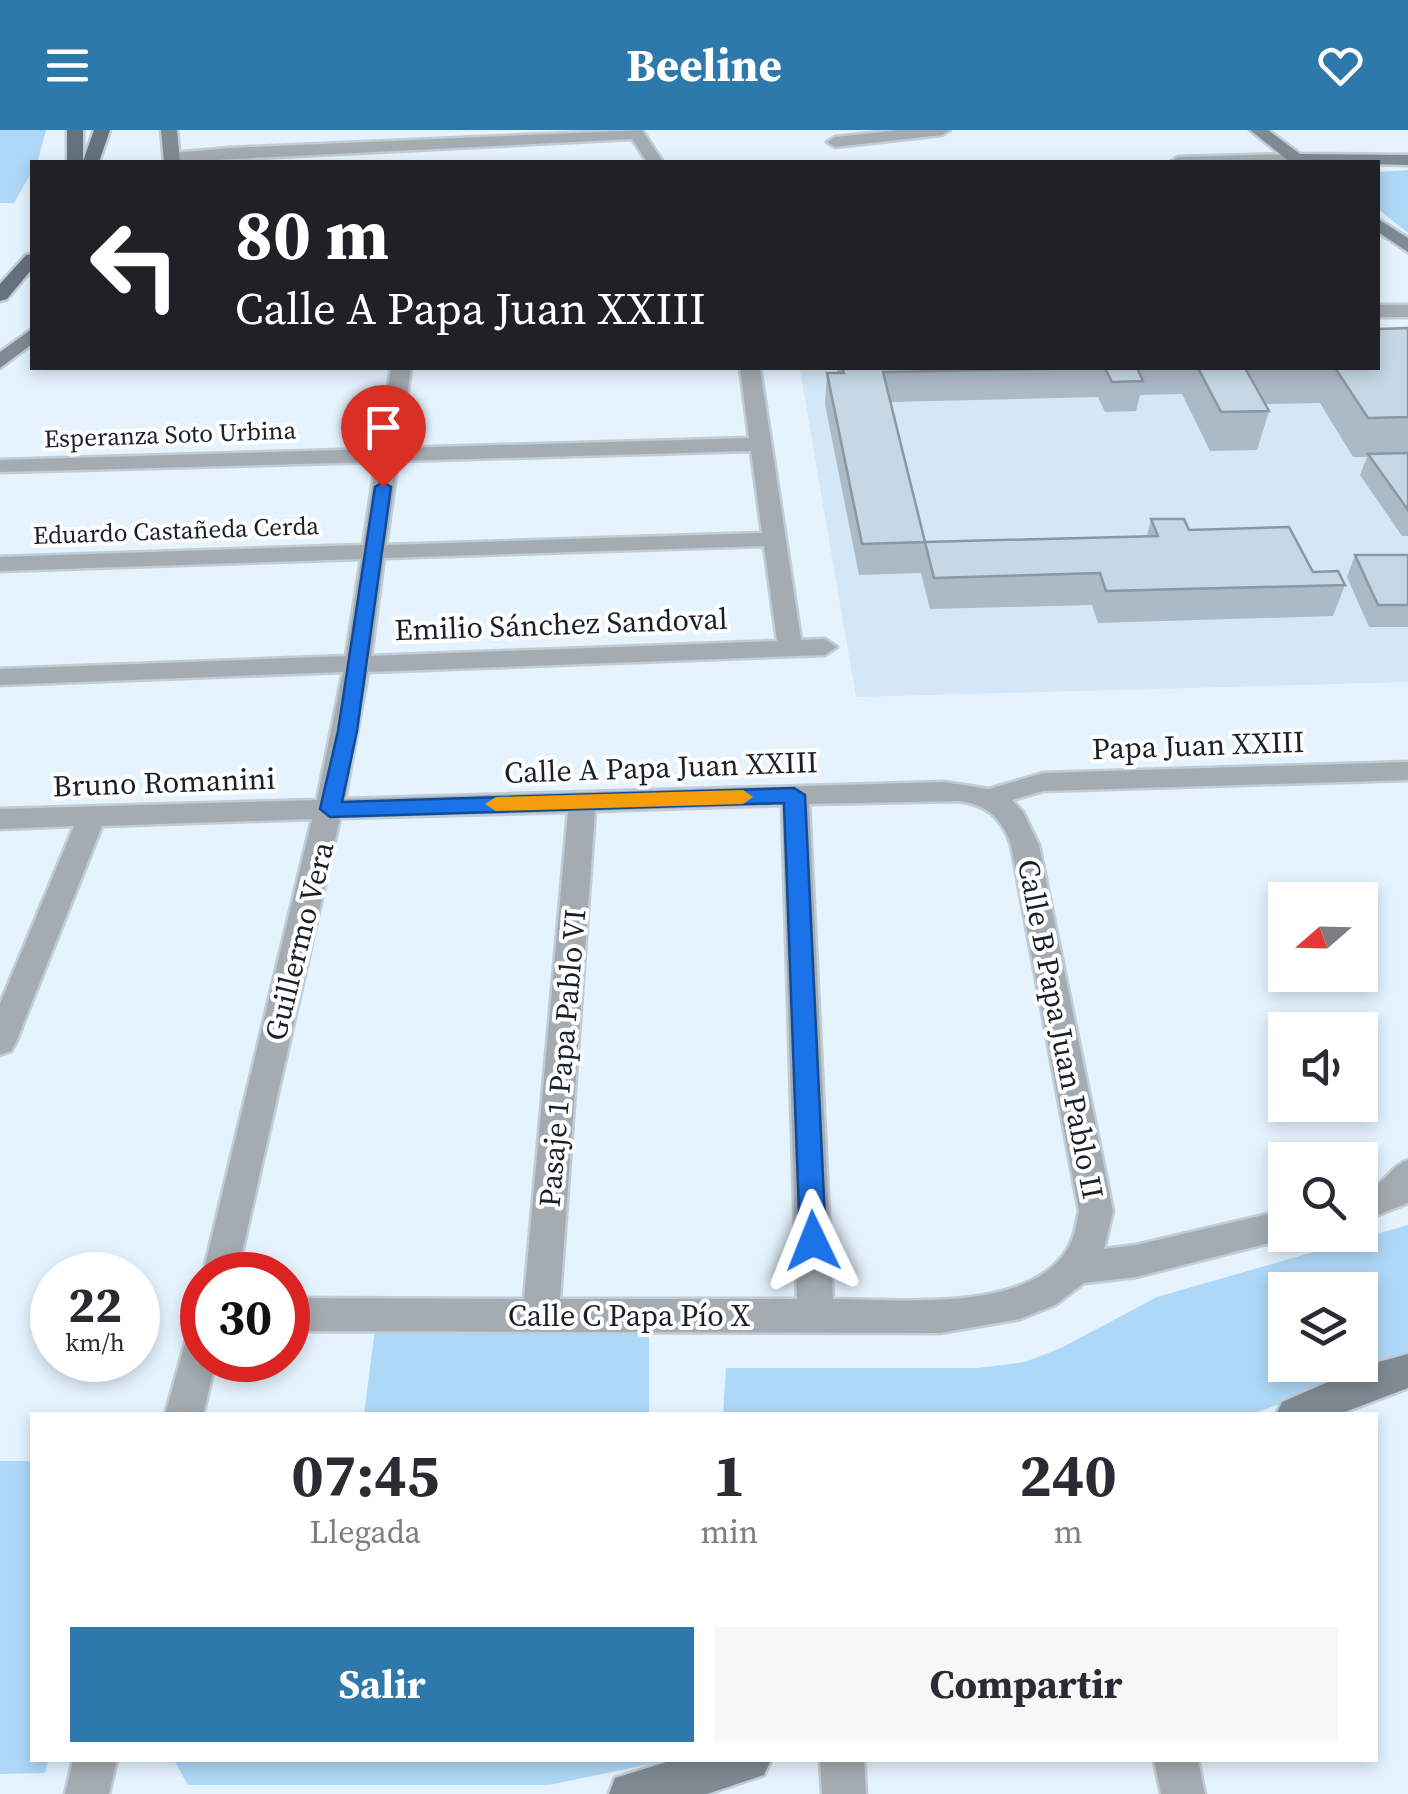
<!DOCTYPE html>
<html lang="es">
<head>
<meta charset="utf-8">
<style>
	:root { --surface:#fff; --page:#f7f7f7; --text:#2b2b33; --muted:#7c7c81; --accent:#2d79ac }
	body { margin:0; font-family:"Source Serif 4",serif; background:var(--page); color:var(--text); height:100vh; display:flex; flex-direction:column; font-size:38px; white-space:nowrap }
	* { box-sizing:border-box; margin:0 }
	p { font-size:32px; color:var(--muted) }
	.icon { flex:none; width:55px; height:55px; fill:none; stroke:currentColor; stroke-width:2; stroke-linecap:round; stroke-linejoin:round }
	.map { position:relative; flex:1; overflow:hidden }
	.panel { position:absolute; left:30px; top:1282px; width:1348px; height:350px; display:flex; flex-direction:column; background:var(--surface); border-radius:0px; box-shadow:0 5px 15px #0003 }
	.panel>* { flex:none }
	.banner { position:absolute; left:30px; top:30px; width:1350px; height:210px; border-radius:0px; box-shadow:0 5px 15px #0003; background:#202124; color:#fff; overflow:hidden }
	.needle { width:65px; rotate:250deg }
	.controls { position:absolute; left:1268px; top:752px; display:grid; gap:20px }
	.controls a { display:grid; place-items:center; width:110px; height:110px; border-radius:0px; background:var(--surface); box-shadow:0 5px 15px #0003; font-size:50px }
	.speed { position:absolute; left:30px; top:1122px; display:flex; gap:20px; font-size:50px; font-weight:700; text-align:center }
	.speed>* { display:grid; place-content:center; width:130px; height:130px; border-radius:50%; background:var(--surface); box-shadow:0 5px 15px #0003; line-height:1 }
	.speed small { font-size:25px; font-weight:400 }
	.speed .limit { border:15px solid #d22; background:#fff; color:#111 }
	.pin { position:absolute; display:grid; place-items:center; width:85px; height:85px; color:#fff; margin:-102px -42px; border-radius:50% 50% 50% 0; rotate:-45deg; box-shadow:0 0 10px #0007 }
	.pin .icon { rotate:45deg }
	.me { position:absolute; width:110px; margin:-55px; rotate:358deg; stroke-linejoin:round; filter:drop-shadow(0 0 8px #0008) }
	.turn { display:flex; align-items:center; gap:35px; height:210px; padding:0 40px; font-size:45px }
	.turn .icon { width:130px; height:130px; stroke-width:2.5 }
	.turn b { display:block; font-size:70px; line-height:85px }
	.eta { display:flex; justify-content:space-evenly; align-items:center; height:170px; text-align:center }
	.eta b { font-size:60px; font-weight:700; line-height:70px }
	.primary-button { display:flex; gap:20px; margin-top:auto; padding:20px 40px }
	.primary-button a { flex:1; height:115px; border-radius:0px; background:var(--accent); color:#fff; font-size:40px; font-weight:700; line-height:115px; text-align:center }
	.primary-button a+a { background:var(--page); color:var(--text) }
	header { display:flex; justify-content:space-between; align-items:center; height:130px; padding:0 40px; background:var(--accent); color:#fff; font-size:45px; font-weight:700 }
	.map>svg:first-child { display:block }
	.built { fill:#d3e7f7 }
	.green { fill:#aed8f8; fill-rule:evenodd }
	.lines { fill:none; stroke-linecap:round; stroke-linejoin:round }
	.street-casing { stroke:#c0cdd7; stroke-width:5 }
	.secondary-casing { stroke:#c0cdd7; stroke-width:5 }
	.primary-casing { stroke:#c0cdd7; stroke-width:5 }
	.street { fill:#a4acb2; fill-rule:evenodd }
	.secondary { fill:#7f8a93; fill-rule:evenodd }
	.primary { fill:#65727d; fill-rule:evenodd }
	.wall { fill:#aabac6 }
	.building { fill:#c6d8e6; stroke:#8b97a1; stroke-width:2.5 }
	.route { fill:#1a73e8; stroke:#114b97; stroke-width:2.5 }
	.slow { fill:#f59e0b }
	.labels { text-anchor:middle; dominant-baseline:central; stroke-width:8; stroke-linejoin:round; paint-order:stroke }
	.far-street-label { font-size:25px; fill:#1a2126; stroke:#fefefe }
	.street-label { font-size:30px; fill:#1a2126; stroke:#fefefe }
</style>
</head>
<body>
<header><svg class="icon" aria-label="menu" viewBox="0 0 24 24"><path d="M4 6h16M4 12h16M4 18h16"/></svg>Beeline<svg class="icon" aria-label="heart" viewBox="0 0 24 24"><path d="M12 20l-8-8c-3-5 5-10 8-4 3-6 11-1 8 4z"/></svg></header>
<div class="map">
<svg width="1408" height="1664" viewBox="0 0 1408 1664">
	<rect width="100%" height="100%" fill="#e4f3fe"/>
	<!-- built -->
	<polygon class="built" points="1408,227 1408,552 856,567 800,240 1378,238"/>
	<!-- green -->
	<g class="green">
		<polygon points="0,0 46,0 38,30 32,32 32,41 14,73 0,73"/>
		<polygon points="1408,40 1408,103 1378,79 1378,42"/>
		<path d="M 1408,1095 L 1408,1226 L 1250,1285 L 723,1285 L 726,1238 L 978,1238 L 1025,1232 L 1061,1218 L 1157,1167 ZM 1285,1160 L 1360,1160 L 1360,1235 L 1285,1235 Z"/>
		<polygon points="649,1195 649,1285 364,1285 375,1199"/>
		<polygon points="0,1331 32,1331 32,1630 48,1630 45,1643 0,1644"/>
		<polygon points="174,1630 669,1630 549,1655 188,1655"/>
	</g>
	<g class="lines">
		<defs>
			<g id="street">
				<polygon points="642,0 663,32 647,32 632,9 177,32 164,28 172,23 230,18"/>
				<polygon points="899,0 950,0 942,5 835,17 827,12 835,7"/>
				<polygon points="1296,24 1302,26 1302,32 1170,32 1178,27"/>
				<rect x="1378" y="175" width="30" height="12"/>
				<path d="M 391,238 L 411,238 L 400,318 L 749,308 L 740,238 L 760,238 L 801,510 L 825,509 L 837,517 L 825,525 L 368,542 L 345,669 L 944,652 L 989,659 L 1043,643 L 1408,632 L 1408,650 L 1043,661 L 1012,670 L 1023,682 L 1039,715 L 1113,1081 L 1104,1119 L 1136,1115 L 1285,1080 L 1285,1105 L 1297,1106 L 1136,1147 L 1084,1153 L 1055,1175 L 1020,1189 L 940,1203 L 288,1201 L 288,1168 L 524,1169 L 568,682 L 340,688 L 237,1145 L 202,1148 L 312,689 L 102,696 L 16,912 L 11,921 L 0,925 L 0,874 L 74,696 L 0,699 L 0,679 L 317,670 L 343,542 L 0,555 L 0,539 L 346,526 L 361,429 L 0,441 L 0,427 L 363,415 L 376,332 L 0,342 L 0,330 L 378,319 ZM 751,321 L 762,403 L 386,415 L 398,331 ZM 764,416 L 777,511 L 371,526 L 384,428 ZM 959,671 C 987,675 1002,688 1011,715 L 1079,1081 C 1076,1094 1075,1107 1068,1118 C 1030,1184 898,1169 833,1169 L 809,674 ZM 782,675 L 797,1169 L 560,1169 L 595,681 Z"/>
				<path d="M 1408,1030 L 1408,1073 L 1360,1092 L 1360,1062 C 1387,1056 1388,1037 1408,1030 Z"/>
				<polygon points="202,1194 202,1230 216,1230 203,1285 165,1285 189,1199"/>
				<polygon points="73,1630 117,1630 109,1664 65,1664"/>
				<polygon points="820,1630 864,1630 866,1664 822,1664"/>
				<polygon points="1154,1630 1198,1630 1205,1664 1161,1664"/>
			</g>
			<g id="secondary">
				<polygon points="161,0 177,0 180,32 164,32"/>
				<polygon points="1250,0 1268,0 1300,24 1408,25 1408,35 1290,32"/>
				<polygon points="1378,89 1408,108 1408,122 1378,102"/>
				<polygon points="32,199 32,214 0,238 0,222"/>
				<polygon points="1408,1224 1408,1258 1337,1285 1276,1285 1282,1272 1367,1235"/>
				<polygon points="673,1630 771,1630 764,1645 707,1664 609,1664 615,1648"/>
			</g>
			<g id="primary">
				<polygon points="67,0 83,0 83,31 94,0 110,0 99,32 67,32"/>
				<polygon points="32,124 32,139 7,169 0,171 0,154 26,125"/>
			</g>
		</defs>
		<!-- street casing -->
		<use href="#street" class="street-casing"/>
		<!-- secondary casing -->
		<use href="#secondary" class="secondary-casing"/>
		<!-- primary casing -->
		<use href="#primary" class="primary-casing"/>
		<!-- street -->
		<use href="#street" class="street"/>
		<!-- secondary -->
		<use href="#secondary" class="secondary"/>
		<!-- primary -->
		<use href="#primary" class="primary"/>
	</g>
	<!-- wall -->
	<g class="wall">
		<polygon points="1408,198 1408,406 1402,406 1360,345 1367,327 1353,327 1320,273 1266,274 1269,281 1257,320 1210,321 1182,264 1140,265 1136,281 1105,282 1098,267 890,272 925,412 1147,406 1151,389 1189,400 1313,442 1345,455 1333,486 1098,493 1092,475 930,479 921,443 859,445 825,274 827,243 837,243 837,238 1378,238"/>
		<polygon points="1355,425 1408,425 1408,497 1369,497 1347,447"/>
	</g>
	<!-- building -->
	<g class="building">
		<polygon points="1408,198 1408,287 1368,288 1335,238 1378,238 1378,199"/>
		<polygon points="842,238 1093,238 883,242 925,412 1158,406 1151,389 1184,389 1189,400 1289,397 1313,442 1338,441 1345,455 1106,461 1100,443 934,448 925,412 862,414 827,243 844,243"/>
		<polygon points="1105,238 1137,238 1143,251 1112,252"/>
		<polygon points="1198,238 1245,238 1269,281 1221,282"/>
		<polygon points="1408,323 1408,380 1368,324"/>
		<polygon points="1355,425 1408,425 1408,475 1378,475"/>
	</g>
	<!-- route -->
	<polygon class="route" points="383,352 391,357 357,601 342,672 794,658 805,665 826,1111 822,1120 813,1123 804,1120 800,1111 784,673 330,687 320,679 338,601 375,357"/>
	<!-- slow -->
	<polygon class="slow" points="743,660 753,667 743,674 496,681 485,674 496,667"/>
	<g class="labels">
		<!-- far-street labels -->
		<g class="far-street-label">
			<text transform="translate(170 304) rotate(-2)">Esperanza Soto Urbina</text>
			<text transform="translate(176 400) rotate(-2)">Eduardo Castañeda Cerda</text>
		</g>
		<!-- street labels -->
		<g class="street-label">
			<text transform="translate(561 494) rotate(-2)">Emilio Sánchez Sandoval</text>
			<text transform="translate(1198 615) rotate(-2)">Papa Juan XXIII</text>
			<text transform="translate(661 637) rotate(-2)">Calle A Papa Juan XXIII</text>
			<text transform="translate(164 652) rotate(-2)">Bruno Romanini</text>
			<text transform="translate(299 811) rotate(-76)">Guillermo Vera</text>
			<text transform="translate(1061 899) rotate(79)">Calle B Papa Juan Pablo II</text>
			<text transform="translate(562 928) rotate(-85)">Pasaje 1 Papa Pablo VI</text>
			<text x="629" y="1185">Calle C Papa Pío X</text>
		</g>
	</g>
</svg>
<div class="controls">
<a><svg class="needle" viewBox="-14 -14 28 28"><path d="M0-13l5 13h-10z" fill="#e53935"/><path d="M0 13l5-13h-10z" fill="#7c7c81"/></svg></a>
<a><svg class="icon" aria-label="sound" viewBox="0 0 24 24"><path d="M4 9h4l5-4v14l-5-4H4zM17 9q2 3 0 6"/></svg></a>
<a><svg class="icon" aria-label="search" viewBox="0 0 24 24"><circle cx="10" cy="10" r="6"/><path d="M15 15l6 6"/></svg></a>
<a><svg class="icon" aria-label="layers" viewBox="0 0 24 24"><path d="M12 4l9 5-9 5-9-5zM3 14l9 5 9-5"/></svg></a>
</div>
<div class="speed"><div>22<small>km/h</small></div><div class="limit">30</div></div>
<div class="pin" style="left:383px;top:357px;background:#d93025"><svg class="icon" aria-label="arrive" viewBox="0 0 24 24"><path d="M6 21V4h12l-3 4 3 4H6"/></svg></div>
<svg class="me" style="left:813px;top:1111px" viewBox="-20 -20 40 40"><path d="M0-17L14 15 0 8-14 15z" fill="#1a73e8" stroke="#fff" stroke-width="4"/></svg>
<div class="banner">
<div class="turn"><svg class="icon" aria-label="left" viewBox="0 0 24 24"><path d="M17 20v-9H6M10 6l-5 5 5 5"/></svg><div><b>80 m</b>Calle A Papa Juan XXIII</div></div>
</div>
<section class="panel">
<div class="eta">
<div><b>07:45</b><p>Llegada</p></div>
<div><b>1</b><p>min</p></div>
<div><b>240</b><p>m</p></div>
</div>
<div class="primary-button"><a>Salir</a><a>Compartir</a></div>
</section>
</div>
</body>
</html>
